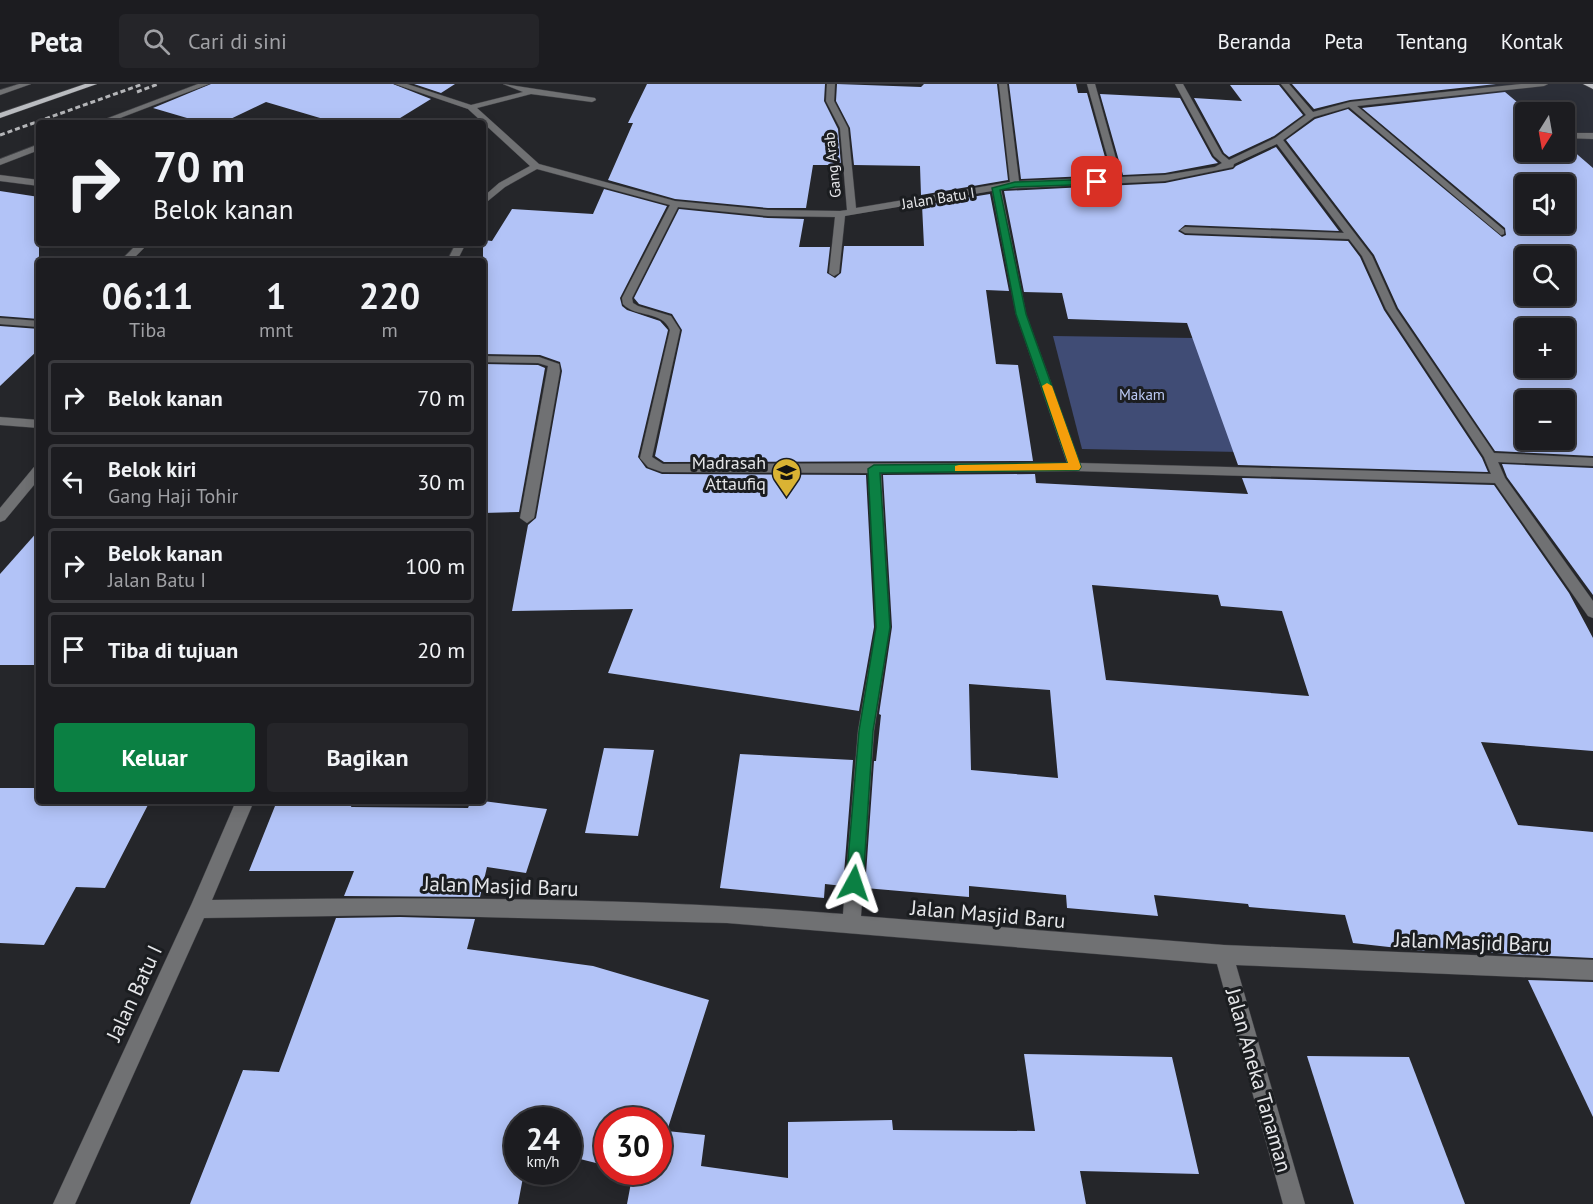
<!DOCTYPE html>
<html lang="id">
<head>
<meta charset="utf-8">
<style>
	:root { --surface:#1c1c20; --page:#252529; --text:#f1f3f6; --muted:#a0a1a5; --line:#3a3a3e; --accent:#0b8043 }
	body { margin:0; font-family:"PT Sans",sans-serif; background:var(--page); color:var(--text); height:100vh; display:flex; flex-direction:column; font-size:22px; white-space:nowrap }
	* { box-sizing:border-box; margin:0 }
	p { font-size:20px; color:var(--muted) }
	.icon { flex:none; width:33px; height:33px; fill:none; stroke:currentColor; stroke-width:2; stroke-linecap:round; stroke-linejoin:round }
	.map { position:relative; flex:1; overflow:hidden }
	.sheet { position:absolute; left:36px; top:174px; width:450px; height:546px; display:flex; flex-direction:column; background:var(--surface); border-radius:6px; box-shadow:0 3px 15px #0003,0 0 0 2px var(--line) }
	.sheet>* { flex:none }
	.banner { position:absolute; left:36px; top:36px; width:450px; height:126px; border-radius:6px; box-shadow:0 3px 15px #0003,0 0 0 2px var(--line); background:#1c1c20; color:var(--text); overflow:hidden }
	.needle { width:39px; rotate:191deg }
	.controls { position:absolute; left:1515px; top:18px; display:grid; gap:12px }
	.controls a { display:grid; place-items:center; width:60px; height:60px; border-radius:6px; background:var(--surface); box-shadow:0 3px 15px #0003,0 0 0 2px var(--line); font-size:30px }
	.speed { position:absolute; left:504px; top:1023px; display:flex; gap:12px; font-size:30px; font-weight:700; text-align:center }
	.speed>* { display:grid; place-content:center; width:78px; height:78px; border-radius:50%; background:var(--surface); box-shadow:0 3px 15px #0003,0 0 0 2px var(--line); line-height:1 }
	.speed small { font-size:15px; font-weight:400 }
	.speed .limit { border:9px solid #d22; background:#fff; color:#111 }
	.pin { position:absolute; display:grid; place-items:center; width:51px; height:51px; color:#fff; margin:-26px; border-radius:12px; box-shadow:0 3px 9px #0006 }
	.me { position:absolute; width:66px; margin:-33px; rotate:5deg; stroke-linejoin:round; filter:drop-shadow(0 0 4px #0008) }
	.turn { display:flex; align-items:center; gap:21px; height:126px; padding:0 18px; font-size:27px }
	.turn .icon { width:78px; height:78px; stroke-width:2.5 }
	.turn b { display:block; font-size:42px; line-height:51px }
	.eta { display:flex; justify-content:space-evenly; align-items:center; height:102px; text-align:center }
	.eta b { font-size:36px; font-weight:700; line-height:42px }
	.button { display:flex; gap:12px; margin-top:auto; padding:12px 18px }
	.button a { flex:1; height:69px; border-radius:6px; background:var(--accent); color:#fff; font-size:24px; font-weight:700; line-height:69px; text-align:center }
	.button a+a { background:var(--page); color:var(--text) }
	ul { padding:0; list-style:none }
	li { display:flex; align-items:center; gap:18px; height:75px; margin:0 12px 9px; padding:0 6px; border:3px solid var(--line); border-radius:6px }
	li div { flex:1 }
	li b { display:block; font-size:22px }
	li em { font-style:normal }
	header { display:flex; align-items:center; gap:36px; box-sizing:border-box; height:84px; padding:0 30px; background:var(--surface); border-bottom:2px solid var(--line) }
	header strong { font-size:28px }
	nav { display:flex; gap:33px; margin-inline-start:auto; font-size:21px }
	.search { width:420px; height:54px; background:var(--page); display:flex; align-items:center; gap:15px; box-sizing:border-box; padding:0 21px; border-radius:6px; color:var(--muted); font-size:22px }
	.map>svg:first-child { display:block }
	.built { fill:#2c2f38; fill-rule:evenodd }
	.green { fill:#404c75 }
	.building { fill:#b2c3f7; fill-rule:evenodd }
	.lines { fill:none; stroke-linecap:round; stroke-linejoin:round }
	.minor-casing { stroke:#404145; stroke-width:1 }
	.major-casing { stroke:#404145; stroke-width:1 }
	.minor { fill:#707173; fill-rule:evenodd }
	.major { fill:#babcc0; fill-rule:evenodd }
	.rail { stroke:#b4b5b8; stroke-width:3; stroke-dasharray:5 3; stroke-linecap:butt }
	.route { fill:#0b8043; stroke:#07532c; stroke-width:1.5 }
	.slow { fill:#f59e0b }
	.labels { text-anchor:middle; dominant-baseline:central; stroke-width:6; stroke-linejoin:round; paint-order:stroke }
	.far-street-label { font-size:15px; fill:#e5e6e9; stroke:#1b1d20 }
	.far-park-label { font-size:15px; fill:#bccaf6; stroke:#1b1d20 }
	.poi-label { font-size:18px; fill:#e5e6e9; stroke:#1b1d20; text-anchor:end }
	.near-street-label { font-size:21px; fill:#e5e6e9; stroke:#1b1d20 }
</style>
</head>
<body>
<header>
<strong>Peta</strong>
<div class="search"><svg class="icon" aria-label="search" viewBox="0 0 24 24"><circle cx="10" cy="10" r="6"/><path d="M15 15l6 6"/></svg>Cari di sini</div>
<nav><a>Beranda</a><a>Peta</a><a>Tentang</a><a>Kontak</a></nav>
</header>
<div class="map">
<svg width="1593" height="1120" viewBox="0 0 1593 1120">
	<rect width="100%" height="100%" fill="#25262a"/>
	<!-- built -->
	<path class="built" d="M 1465,0 L 1593,0 L 1593,197 L 1549,140 L 1564,140 L 1564,100 L 1526,100 L 1439,34 L 1419,15 L 1477,10 ZM 1526,28 L 1564,28 L 1564,68 L 1526,68 Z"/>
	<!-- green -->
	<polygon class="green" points="1053,252 1194,254 1241,368 1082,365"/>
	<!-- building -->
	<g class="building">
		<polygon points="211,0 393,0 431,15 392,39 337,39 266,18 222,39 204,39 153,24"/>
		<polygon points="414,0 455,0 441,9"/>
		<polygon points="647,0 825,0 824,17 838,45 841,81 813,81 806,124 768,124 675,115 608,96 633,39 628,39"/>
		<polygon points="837,0 921,3 924,0 997,0 1008,96 921,111 920,82 854,81 850,44 836,17"/>
		<polygon points="1009,0 1076,0 1078,9 1087,9 1110,91 1021,95"/>
		<polygon points="1292,0 1496,0 1350,16 1314,25"/>
		<polygon points="1230,1 1279,1 1303,31 1274,52 1229,73 1224,69 1194,14 1242,17"/>
		<path d="M 1505,8 L 1529,28 L 1526,28 L 1526,68 L 1564,68 L 1564,59 L 1593,84 L 1593,372 L 1495,367 L 1398,224 L 1374,171 L 1286,56 L 1315,35 L 1348,25 L 1502,153 L 1506,151 L 1505,144 L 1362,24 ZM 1526,100 L 1564,100 L 1564,140 L 1526,140 ZM 1526,172 L 1564,172 L 1564,212 L 1526,212 ZM 1526,244 L 1564,244 L 1564,284 L 1526,284 ZM 1526,316 L 1564,316 L 1564,356 L 1526,356 Z"/>
		<polygon points="1100,10 1180,14 1212,73 1218,79 1165,89 1123,91"/>
		<polygon points="1276,63 1339,147 1185,141 1178,147 1185,151 1348,157 1360,173 1384,226 1482,374 1488,388 1238,381 1187,239 1068,235 1062,209 1024,208 1004,107 1165,99 1233,85 1236,82"/>
		<polygon points="604,105 667,122 620,214 622,222 627,226 660,237 668,246 638,373 646,384 662,390 866,391 874,543 859,627 608,589 633,525 512,527 528,441 536,434 562,287 560,278 540,271 483,270 483,156 492,157 512,125 593,130"/>
		<polygon points="0,107 39,113 39,235 0,232"/>
		<polygon points="990,110 1009,207 986,206 996,280 1018,281 1033,377 664,378 655,372 682,246 672,230 639,220 634,214 679,125 768,134 804,135 799,163 830,163 827,189 835,194 841,189 844,162 924,162 922,121"/>
		<polygon points="0,242 39,245 39,265 0,302"/>
		<polygon points="483,280 538,281 545,284 519,428 483,429"/>
		<polygon points="1502,380 1593,384 1593,511 1507,393"/>
		<path d="M 1035,390 L 1036,399 L 1248,410 L 1242,394 L 1494,401 L 1569,509 L 1593,554 L 1593,667 L 1481,658 L 1518,741 L 1593,748 L 1593,874 L 1507,870 L 1423,862 L 1425,867 L 1353,859 L 1345,831 L 1249,823 L 1248,820 L 1154,811 L 1158,832 L 1067,824 L 1066,811 L 969,802 L 969,813 L 865,804 L 874,677 L 876,677 L 881,631 L 879,630 L 892,543 L 883,391 ZM 1092,501 L 1218,511 L 1221,522 L 1282,527 L 1309,612 L 1106,596 ZM 969,600 L 1050,606 L 1058,694 L 971,686 Z"/>
		<polygon points="39,446 39,581 0,581 0,490"/>
		<polygon points="604,664 654,666 638,752 585,749"/>
		<polygon points="740,670 853,676 843,802 825,800 824,814 720,804"/>
		<polygon points="0,704 39,704 39,717 150,717 105,804 76,803 44,861 0,859"/>
		<polygon points="277,717 353,717 351,723 468,724 471,717 483,717 547,725 526,789 487,783 480,813 344,812 354,787 249,787"/>
		<polygon points="400,833 475,835 467,865 593,882 709,916 667,1047 705,1051 701,1082 788,1094 788,1038 892,1036 893,1046 1035,1047 1024,970 1172,973 1199,1090 1080,1087 1086,1120 627,1120 633,1088 630,1088 658,1088 658,1036 608,1036 608,1082 568,1072 568,1036 518,1036 518,1088 524,1088 518,1120 190,1120 243,986 279,988 336,834"/>
		<polygon points="1528,896 1593,898 1593,1033"/>
		<polygon points="1307,972 1409,973 1465,1120 1354,1120"/>
	</g>
	<g class="lines">
		<defs>
			<g id="minor">
				<polygon points="19,0 31,0 0,11 0,6"/>
				<polygon points="198,0 209,0 107,39 95,39"/>
				<path d="M 395,0 L 407,0 L 471,21 L 523,8 L 503,0 L 595,14 L 596,16 L 592,18 L 531,10 L 477,24 L 539,80 L 675,117 L 768,126 L 840,127 L 847,126 L 840,44 L 826,17 L 827,0 L 835,0 L 834,17 L 848,44 L 856,124 L 1010,98 L 999,0 L 1007,0 L 1019,97 L 1113,93 L 1087,0 L 1095,0 L 1121,93 L 1165,91 L 1215,83 L 1222,79 L 1214,72 L 1175,0 L 1183,0 L 1222,70 L 1229,76 L 1275,54 L 1306,31 L 1281,0 L 1289,0 L 1313,28 L 1350,18 L 1521,0 L 1548,0 L 1544,2 L 1357,22 L 1504,146 L 1504,150 L 1501,151 L 1349,23 L 1314,33 L 1283,56 L 1372,172 L 1396,225 L 1494,369 L 1593,374 L 1593,382 L 1498,378 L 1505,394 L 1593,517 L 1593,534 L 1588,532 L 1495,399 L 1075,387 L 881,389 L 890,543 L 874,647 L 861,832 L 1224,861 L 1593,876 L 1593,896 L 1236,881 L 1305,1120 L 1283,1120 L 1217,880 L 727,839 L 400,831 L 204,834 L 75,1120 L 53,1120 L 192,819 L 236,717 L 254,717 L 212,816 C 422,813 633,813 843,830 L 858,647 L 876,543 L 868,389 L 662,388 L 648,383 L 640,374 L 670,246 C 662,226 636,234 623,220 L 622,214 L 670,121 L 537,85 L 505,103 L 483,121 L 483,113 L 499,99 L 530,82 L 468,25 ZM 1277,60 L 1344,149 L 1185,143 L 1180,146 L 1185,149 L 1349,155 L 1362,172 L 1386,225 L 1484,373 L 1491,390 L 1080,379 L 1026,230 L 1001,105 L 1165,97 L 1233,83 L 1234,80 ZM 992,107 L 1016,230 L 1067,379 L 663,380 L 652,373 L 680,246 L 671,232 L 638,222 L 633,219 L 632,214 L 678,123 L 768,132 L 835,133 L 829,189 L 834,192 L 839,189 L 845,132 Z"/>
				<polygon points="1567,49 1593,49 1593,55 1564,54 1564,50"/>
				<polygon points="39,60 39,66 0,81 0,75"/>
				<polygon points="0,91 39,96 39,102 0,97"/>
				<polygon points="138,159 149,159 131,177 120,177"/>
				<polygon points="456,159 466,159 457,177 447,177"/>
				<polygon points="0,234 39,237 39,243 0,240"/>
				<polygon points="483,272 539,273 559,280 560,287 534,434 527,439 520,434 548,282 538,279 483,278"/>
				<polygon points="0,333 39,336 39,344 0,341"/>
				<polygon points="39,382 39,395 5,436 0,438 0,424 34,383"/>
			</g>
			<g id="major">
				<polygon points="85,0 97,0 0,34 0,29"/>
				<polygon points="1583,0 1593,0 1593,5"/>
			</g>
		</defs>
		<!-- minor casing -->
		<use href="#minor" class="minor-casing"/>
		<!-- major casing -->
		<use href="#major" class="major-casing"/>
		<!-- minor -->
		<use href="#minor" class="minor"/>
		<!-- major -->
		<use href="#major" class="major"/>
		<!-- rail -->
		<g class="rail">
			<polyline points="137,8 158,0"/>
			<polyline points="0,51 143,0"/>
		</g>
	</g>
	<!-- route -->
	<polygon class="route" points="1097,95 1101,98 1100,100 1015,103 1000,106 1026,230 1081,383 1079,386 880,389 890,543 873,647 863,799 860,804 854,807 849,804 846,799 859,647 876,543 868,385 874,381 1068,379 1016,230 992,104 1015,98"/>
	<!-- slow -->
	<polygon class="slow" points="1047,299 1052,302 1081,383 1079,386 955,387 955,382 959,381 1068,379 1042,302"/>
	<!-- icons -->
	<defs>
		<symbol id="school-pin" viewBox="-11 -11 22 30"><path d="M0 17L-7.5 6A9.5 9.5 0 1 1 7.5 6Z" fill="#dab333" stroke="#1b1d20"/><path d="M0-5L7-2L0 1L-7-2ZM-4 1L0 2.5L4 1V4Q0 6-4 4Z" fill="#111"/></symbol>
	</defs>
	<g fill-rule="evenodd">
		<use href="#school-pin" x="770" y="372" width="33" height="45"/>
	</g>
	<g class="labels">
		<!-- far-street labels -->
		<g class="far-street-label">
			<text transform="translate(832 81) rotate(-96)">Gang Arab</text>
			<text transform="translate(938 114) rotate(-9)">Jalan Batu I</text>
		</g>
		<!-- far-park labels -->
		<g class="far-park-label">
			<text x="1142" y="310">Makam</text>
		</g>
		<!-- poi labels -->
		<g class="poi-label">
			<text x="766" y="378">Madrasah<tspan x="766" dy="21">Attaufiq</tspan></text>
		</g>
		<!-- near-street labels -->
		<g class="near-street-label">
			<text transform="translate(501 802) rotate(2)">Jalan Masjid Baru</text>
			<text transform="translate(988 830) rotate(5)">Jalan Masjid Baru</text>
			<text transform="translate(1472 858) rotate(2)">Jalan Masjid Baru</text>
			<text transform="translate(134 909) rotate(-65)">Jalan Batu I</text>
			<text transform="translate(1259 996) rotate(74)">Jalan Aneka Tanaman</text>
		</g>
	</g>
</svg>
<div class="controls">
<a><svg class="needle" viewBox="-14 -14 28 28"><path d="M0-13l5 13h-10z" fill="#e53935"/><path d="M0 13l5-13h-10z" fill="#a0a1a5"/></svg></a>
<a><svg class="icon" aria-label="sound" viewBox="0 0 24 24"><path d="M4 9h4l5-4v14l-5-4H4zM17 9q2 3 0 6"/></svg></a>
<a><svg class="icon" aria-label="search" viewBox="0 0 24 24"><circle cx="10" cy="10" r="6"/><path d="M15 15l6 6"/></svg></a>
<a>+</a>
<a>−</a>
</div>
<div class="speed"><div>24<small>km/h</small></div><div class="limit">30</div></div>
<div class="pin" style="left:1097px;top:98px;background:#d93025"><svg class="icon" aria-label="arrive" viewBox="0 0 24 24"><path d="M6 21V4h12l-3 4 3 4H6"/></svg></div>
<svg class="me" style="left:854px;top:799px" viewBox="-20 -20 40 40"><path d="M0-17L14 15 0 8-14 15z" fill="#0b8043" stroke="#fff" stroke-width="4"/></svg>
<div class="banner">
<div class="turn"><svg class="icon" aria-label="right" viewBox="0 0 24 24"><path d="M7 20v-9h11M14 6l5 5-5 5"/></svg><div><b>70 m</b>Belok kanan</div></div>
</div>
<section class="sheet">
<div class="eta">
<div><b>06:11</b><p>Tiba</p></div>
<div><b>1</b><p>mnt</p></div>
<div><b>220</b><p>m</p></div>
</div>
<ul>
<li><svg class="icon" aria-label="right" viewBox="0 0 24 24"><path d="M7 20v-9h11M14 6l5 5-5 5"/></svg><div><b>Belok kanan</b></div><em>70 m</em></li>
<li><svg class="icon" aria-label="left" viewBox="0 0 24 24"><path d="M17 20v-9H6M10 6l-5 5 5 5"/></svg><div><b>Belok kiri</b><p>Gang Haji Tohir</p></div><em>30 m</em></li>
<li><svg class="icon" aria-label="right" viewBox="0 0 24 24"><path d="M7 20v-9h11M14 6l5 5-5 5"/></svg><div><b>Belok kanan</b><p>Jalan Batu I</p></div><em>100 m</em></li>
<li><svg class="icon" aria-label="arrive" viewBox="0 0 24 24"><path d="M6 21V4h12l-3 4 3 4H6"/></svg><div><b>Tiba di tujuan</b></div><em>20 m</em></li>
</ul>
<div class="button"><a>Keluar</a><a>Bagikan</a></div>
</section>
</div>
</body>
</html>
